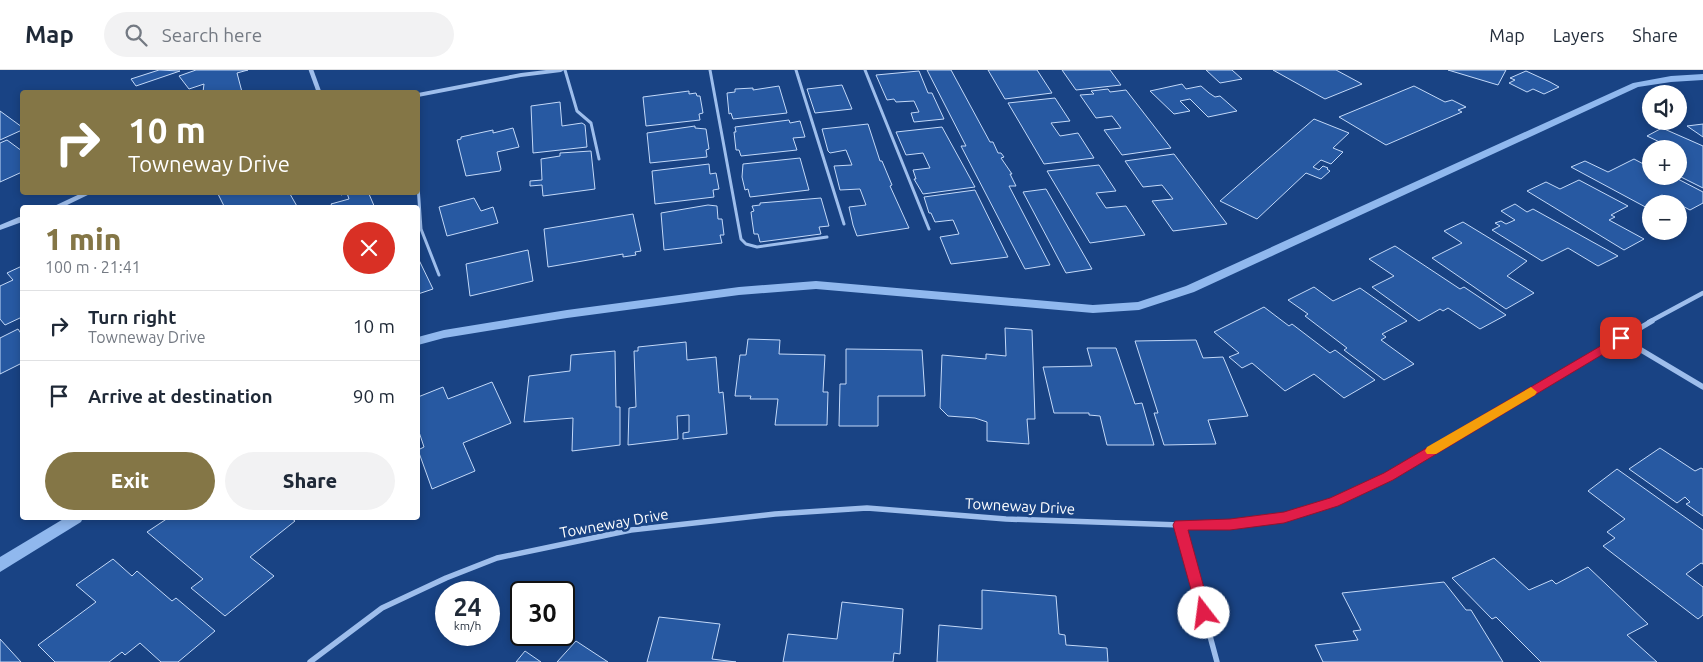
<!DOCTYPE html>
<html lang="en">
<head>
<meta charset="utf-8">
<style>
	:root { --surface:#fff; --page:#f2f2f3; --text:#1f2937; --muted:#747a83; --line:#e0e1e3; --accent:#847646 }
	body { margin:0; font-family:Ubuntu,sans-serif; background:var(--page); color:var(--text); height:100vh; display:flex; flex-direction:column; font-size:19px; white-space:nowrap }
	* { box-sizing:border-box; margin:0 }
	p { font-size:16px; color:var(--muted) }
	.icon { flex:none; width:28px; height:28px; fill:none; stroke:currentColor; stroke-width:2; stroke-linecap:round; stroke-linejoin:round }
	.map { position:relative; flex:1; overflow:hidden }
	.sheet { position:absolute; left:20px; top:135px; width:400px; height:315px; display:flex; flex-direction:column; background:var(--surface); border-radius:5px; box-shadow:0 2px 8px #0003 }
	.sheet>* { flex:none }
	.guide { position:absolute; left:20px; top:20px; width:400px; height:105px; border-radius:5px; box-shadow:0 2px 8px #0003; background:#847646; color:#fff; overflow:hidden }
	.controls { position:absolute; left:1642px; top:15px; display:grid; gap:10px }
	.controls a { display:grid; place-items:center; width:45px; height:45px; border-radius:50%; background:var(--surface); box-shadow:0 2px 8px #0003; font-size:25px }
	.speed { position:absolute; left:435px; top:511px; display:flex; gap:10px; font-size:25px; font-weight:700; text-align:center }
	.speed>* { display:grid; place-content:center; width:65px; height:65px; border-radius:50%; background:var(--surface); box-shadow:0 2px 8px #0003; line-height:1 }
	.speed small { font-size:12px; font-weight:400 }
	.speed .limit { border:2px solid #111; border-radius:8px; background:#fff; color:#111 }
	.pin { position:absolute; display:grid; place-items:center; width:42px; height:42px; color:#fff; margin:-21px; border-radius:10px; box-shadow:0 2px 8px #0006 }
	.me { position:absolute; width:55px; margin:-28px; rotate:345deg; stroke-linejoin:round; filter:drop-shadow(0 0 4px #0008) }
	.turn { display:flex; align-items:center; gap:18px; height:105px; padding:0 25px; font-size:22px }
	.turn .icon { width:65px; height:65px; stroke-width:2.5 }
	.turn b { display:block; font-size:35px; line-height:42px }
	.round { display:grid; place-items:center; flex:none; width:52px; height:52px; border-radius:26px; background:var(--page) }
	.headline { display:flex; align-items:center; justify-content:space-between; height:85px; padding:0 25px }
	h1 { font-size:30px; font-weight:800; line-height:38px; color:var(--accent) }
	.cta { display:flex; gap:10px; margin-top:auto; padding:10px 25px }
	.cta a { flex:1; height:58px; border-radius:30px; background:var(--accent); color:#fff; font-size:20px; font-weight:800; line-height:58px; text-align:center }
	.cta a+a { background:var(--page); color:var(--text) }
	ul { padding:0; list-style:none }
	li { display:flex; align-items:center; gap:15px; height:70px; padding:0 25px; border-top:1px solid var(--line) }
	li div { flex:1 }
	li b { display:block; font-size:19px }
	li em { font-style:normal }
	header { display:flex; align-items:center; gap:30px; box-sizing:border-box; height:70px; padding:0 25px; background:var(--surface); border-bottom:1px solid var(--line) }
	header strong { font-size:24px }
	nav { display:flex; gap:28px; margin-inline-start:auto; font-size:18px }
	.search { width:350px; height:45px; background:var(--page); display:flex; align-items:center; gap:12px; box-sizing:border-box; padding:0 18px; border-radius:28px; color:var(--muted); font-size:19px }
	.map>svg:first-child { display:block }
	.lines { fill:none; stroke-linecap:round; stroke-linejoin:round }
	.stream { fill:#90b8ee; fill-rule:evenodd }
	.building { fill:#2759a2; stroke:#c3d9f9 }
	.service { stroke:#9ebeec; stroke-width:3 }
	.minor-far1 { stroke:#9ebeec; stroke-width:4.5 }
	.minor { stroke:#9ebeec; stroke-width:5.5 }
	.tertiary { fill:#9ebeec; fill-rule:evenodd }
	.route { fill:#e11d48; stroke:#92132f }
	.slow { fill:#f59e0b }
	.labels { text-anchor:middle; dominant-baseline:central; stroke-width:5; stroke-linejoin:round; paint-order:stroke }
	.street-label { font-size:15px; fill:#fff; stroke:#194384 }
</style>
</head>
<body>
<header>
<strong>Map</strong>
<div class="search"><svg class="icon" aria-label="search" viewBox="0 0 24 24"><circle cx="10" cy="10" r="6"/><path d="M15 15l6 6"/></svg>Search here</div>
<nav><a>Map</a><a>Layers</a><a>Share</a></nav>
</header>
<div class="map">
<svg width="1703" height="592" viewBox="0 0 1703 592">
	<rect width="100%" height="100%" fill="#194384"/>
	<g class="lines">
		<!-- stream -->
		<g class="stream">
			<polygon points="1703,4 1703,10 1671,12 1638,17 1194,222 1139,240 1093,243 816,219 739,225 567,248 444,268 418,275 418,267 444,260 567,240 739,217 816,211 1093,235 1138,232 1186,216 1633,13 1671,6"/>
			<polygon points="65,448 83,448 81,452 0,502 0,487"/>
		</g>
	</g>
	<!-- building -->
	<g class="building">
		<polygon points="159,0 180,1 136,16 131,9"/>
		<polygon points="196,0 248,0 237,3 242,22 248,21 249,22 203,22 204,14 189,19 179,6"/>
		<polygon points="927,0 951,0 990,72 993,72 998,83 1001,83 1004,87 1001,88 1012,104 1010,104 1016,116 1009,116 1050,195 1025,199 961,76 966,76"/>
		<polygon points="988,0 1037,0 1052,23 1005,29"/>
		<polygon points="1062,0 1110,0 1121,15 1076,20"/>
		<polygon points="1206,0 1232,0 1242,9 1220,13"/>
		<polygon points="1273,0 1336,0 1362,14 1325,29"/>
		<polygon points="1448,0 1506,0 1498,15"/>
		<polygon points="919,1 928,23 932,23 944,49 914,52 911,43 919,42 914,31 896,32 894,29 887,30 876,5"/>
		<polygon points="1526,1 1550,12 1559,17 1544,24 1533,19 1527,22 1509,13 1515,10 1510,8"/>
		<polygon points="1182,14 1186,19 1201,16 1209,23 1215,27 1220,26 1237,41 1208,47 1190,29 1180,31 1190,41 1174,44 1150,21"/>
		<polygon points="842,15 852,39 815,43 807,19"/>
		<polygon points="779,16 787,43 733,49 731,43 729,44 727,23 735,22 735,19 753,18 753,20"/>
		<polygon points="1414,16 1445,32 1452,30 1466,37 1458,40 1462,42 1386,75 1339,47"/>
		<polygon points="1108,19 1110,22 1126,20 1171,78 1122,85 1104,60 1121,58 1112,46 1096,48 1080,25 1094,24 1091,21"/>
		<polygon points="689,21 689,24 696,23 697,26 700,26 703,43 699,44 700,50 646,56 643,27"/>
		<polygon points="1055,28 1070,51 1051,53 1060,66 1078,63 1094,88 1044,94 1008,33"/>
		<polygon points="560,32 562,56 582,53 585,55 587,77 533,83 531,36"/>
		<polygon points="0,41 22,57 22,60 0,70"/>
		<polygon points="1314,49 1349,63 1333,78 1343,82 1331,94 1321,90 1313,97 1319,100 1323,96 1328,98 1327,99 1330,101 1321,109 1306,103 1257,149 1220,131"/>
		<polygon points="789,50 790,53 800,51 805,67 793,68 797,80 741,86 739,80 736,80 734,62 736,62 735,57"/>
		<polygon points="868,54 880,91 882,91 892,115 890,116 909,158 857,166 853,155 849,137 866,135 860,119 840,120 834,96 852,95 846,80 830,83 828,81 822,59"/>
		<polygon points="1703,54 1703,67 1687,56"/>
		<polygon points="695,56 695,58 706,59 709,79 706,80 707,87 650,93 647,63"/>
		<polygon points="942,57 975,117 923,124 914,109 916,109 913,100 930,98 923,83 906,85 896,62"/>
		<polygon points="513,58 519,77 497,82 501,99 500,101 466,106 457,70 461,69 461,67 493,60 493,63"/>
		<polygon points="1662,58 1703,76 1703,118 1679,106 1679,79 1659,79 1666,75 1647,66"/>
		<polygon points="7,70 22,81 22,102 0,112 0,73"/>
		<polygon points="591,81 595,119 543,126 542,115 530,116 530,111 542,110 541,89 560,86 560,83"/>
		<polygon points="1174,84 1227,154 1173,161 1152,131 1173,129 1162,115 1143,117 1125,91"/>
		<polygon points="800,88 809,120 750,127 748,119 745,120 742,107 743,94"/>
		<polygon points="1634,89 1651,98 1651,106 1676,108 1703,122 1703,133 1690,140 1662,125 1652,130 1658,134 1651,134 1651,140 1571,97 1585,91 1608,102"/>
		<polygon points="709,94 710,104 716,103 719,119 713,120 714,127 655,134 652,101"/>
		<polygon points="1099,95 1116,121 1096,123 1106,138 1126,136 1145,165 1090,173 1047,101"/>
		<polygon points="1579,110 1628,136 1611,145 1615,147 1609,150 1644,169 1624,180 1527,121 1546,112 1560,119"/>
		<polygon points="1046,119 1092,199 1066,203 1023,122"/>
		<polygon points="975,120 1008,187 951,194 940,167 959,164 953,150 935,152 931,143 929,143 924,127"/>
		<polygon points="221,122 294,122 290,124 298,138 225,138 218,124"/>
		<polygon points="340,122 376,122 369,124 375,138 333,138 331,134 349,129 347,123 341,125"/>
		<polygon points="474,128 481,141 493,137 498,153 447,166 439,137"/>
		<polygon points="821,128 829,156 819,157 821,164 760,172 758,164 754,164 752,150 751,142 754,141 752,136 760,135 760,133"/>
		<polygon points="1515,134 1527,142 1533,139 1618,186 1598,196 1568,178 1542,191 1492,160 1500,156 1495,153 1501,151 1506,154 1515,150 1501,141"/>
		<polygon points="708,135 717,136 718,149 722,149 724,165 720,165 722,173 664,180 661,143"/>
		<polygon points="633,144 641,181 635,182 636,185 623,187 623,184 548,197 544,159"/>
		<polygon points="1463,152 1527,191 1507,206 1534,223 1506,239 1432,188 1462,173 1444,161"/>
		<polygon points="1395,176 1460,219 1464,217 1506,245 1480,259 1448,238 1443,241 1440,239 1419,251 1372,217 1394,206 1369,189"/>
		<polygon points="528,180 533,211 470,226 466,194"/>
		<polygon points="418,188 433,219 418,224"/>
		<polygon points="22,196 22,247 5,255 0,249 0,216 13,210 7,203"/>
		<polygon points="1314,217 1333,231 1360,218 1407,251 1382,264 1386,267 1381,270 1414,294 1384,310 1344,280 1347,278 1305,246 1308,244 1288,230"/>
		<polygon points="1264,237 1289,256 1292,254 1330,283 1335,280 1375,310 1344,328 1314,304 1285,321 1252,293 1242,298 1229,287 1239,283 1214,262"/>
		<polygon points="1005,258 1032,260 1035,349 1027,349 1029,374 987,371 987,352 975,348 948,346 940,338 942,285 986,289 986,284 1006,286"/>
		<polygon points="18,259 22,265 22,293 0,304 0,268"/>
		<polygon points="748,269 780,270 779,284 825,285 823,322 828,322 827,355 775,355 778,329 750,329 751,326 735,326 740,285 746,285"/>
		<polygon points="1196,270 1203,288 1223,287 1248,346 1208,350 1216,374 1164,375 1154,343 1158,343 1135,271"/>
		<polygon points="686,272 687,290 716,287 719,323 723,322 727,364 683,369 683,363 689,362 689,345 677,346 678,369 628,375 629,338 636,337 634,281 638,281 638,277"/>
		<polygon points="1087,278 1116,278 1135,334 1142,333 1154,375 1107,375 1100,346 1089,345 1089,343 1054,343 1043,297 1092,296"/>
		<polygon points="846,279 922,280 925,326 878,326 878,356 839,356 840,314 846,314"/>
		<polygon points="615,281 616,337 620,337 620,375 572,381 573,348 524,352 529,306 570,301 571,285"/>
		<polygon points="492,312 511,353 463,373 475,401 432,419 418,380 424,377 418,359 418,327 443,317 448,329"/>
		<polygon points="1660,378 1695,401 1701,398 1703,399 1703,446 1686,434 1690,432 1685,427 1677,433 1629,399"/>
		<polygon points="1617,399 1703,460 1703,494 1701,493 1686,504 1703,517 1703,545 1698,549 1603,476 1615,468 1607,462 1625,449 1588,421"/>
		<polygon points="168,448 291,448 295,451 250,487 274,506 225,546 191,518 203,509 147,462"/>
		<polygon points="1494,488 1529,520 1552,510 1556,514 1588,497 1648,554 1627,565 1657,592 1541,592 1496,547 1492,549 1452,508"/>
		<polygon points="113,489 132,506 137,501 172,531 176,528 215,561 178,592 161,592 140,573 125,585 122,582 109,592 55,592 38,575 96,532 76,515"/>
		<polygon points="1444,512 1466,540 1471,540 1503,592 1323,592 1315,575 1358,570 1353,561 1361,560 1342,523"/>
		<polygon points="982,520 1056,526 1059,564 1065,565 1066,575 1107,578 1108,592 937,592 939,555 982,559"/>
		<polygon points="842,532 903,539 900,584 894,583 893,592 783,592 788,564 837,569"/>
		<polygon points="659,547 720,554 712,589 736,592 647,592"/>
		<polygon points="0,569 21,592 0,592"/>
		<polygon points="576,571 608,592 557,592"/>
		<polygon points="525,581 541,592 516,592"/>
	</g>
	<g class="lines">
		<!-- service -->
		<g class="service">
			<polyline points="565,0 577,41 591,53 599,89"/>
			<polyline points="710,0 741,169 746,174 757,177 827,167"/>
			<polyline points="796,0 844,154"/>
			<polyline points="865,0 929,159"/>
			<polyline points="418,116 421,159 439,205"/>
		</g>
		<!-- minor-far1 -->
		<g class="minor-far1">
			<polyline points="311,0 319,22"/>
			<polyline points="1649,252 1703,223"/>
		</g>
		<!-- minor -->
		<g class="minor">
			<polyline points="1621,268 1703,317"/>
			<polyline points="1180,455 1217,592"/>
			<polyline points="310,592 382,538 446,508 497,488 631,460 775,444 867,438 1006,449 1180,455 1230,454 1284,447 1334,432 1388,406 1652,251"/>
		</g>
		<!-- tertiary -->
		<g class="tertiary">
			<polygon points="546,0 564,0 561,2 521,7 418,27 418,23 521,3"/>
			<polygon points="84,122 94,122 61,138 50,138"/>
			<polygon points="19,147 22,147 22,152 0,160 0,155"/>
		</g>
	</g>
	<!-- route -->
	<polygon class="route" points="1621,264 1627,268 1625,271 1393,410 1338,436 1284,453 1230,460 1188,460 1211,543 1209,548 1204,550 1199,548 1173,455 1175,451 1230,449 1284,442 1330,428 1384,403"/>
	<!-- slow -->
	<polygon class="slow" points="1531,317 1537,322 1535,325 1436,384 1427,384 1425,381 1427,377"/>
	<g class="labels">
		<!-- street labels -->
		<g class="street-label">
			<text transform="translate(1020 436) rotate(3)">Towneway Drive</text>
			<text transform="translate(614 453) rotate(-10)">Towneway Drive</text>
		</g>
	</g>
</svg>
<div class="controls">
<a><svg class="icon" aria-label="sound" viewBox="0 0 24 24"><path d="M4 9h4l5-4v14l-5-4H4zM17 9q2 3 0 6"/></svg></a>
<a>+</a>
<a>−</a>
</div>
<div class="speed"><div>24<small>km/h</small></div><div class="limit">30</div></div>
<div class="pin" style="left:1621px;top:268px;background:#d93025"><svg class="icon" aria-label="arrive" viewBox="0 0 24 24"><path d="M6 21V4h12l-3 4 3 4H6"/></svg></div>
<svg class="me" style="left:1204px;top:543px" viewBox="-20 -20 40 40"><circle r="19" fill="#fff"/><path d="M0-13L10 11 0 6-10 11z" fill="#e11d48"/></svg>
<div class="guide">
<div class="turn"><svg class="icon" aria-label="right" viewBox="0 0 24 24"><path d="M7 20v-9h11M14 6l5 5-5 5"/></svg><div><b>10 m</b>Towneway Drive</div></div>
</div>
<section class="sheet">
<div class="headline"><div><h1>1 min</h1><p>100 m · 21:41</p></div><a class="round" style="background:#d93025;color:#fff"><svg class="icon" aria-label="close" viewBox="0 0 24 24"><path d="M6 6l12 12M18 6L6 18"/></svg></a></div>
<ul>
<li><svg class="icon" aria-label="right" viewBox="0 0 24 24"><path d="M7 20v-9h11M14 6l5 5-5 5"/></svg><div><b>Turn right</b><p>Towneway Drive</p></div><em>10 m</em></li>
<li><svg class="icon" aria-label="arrive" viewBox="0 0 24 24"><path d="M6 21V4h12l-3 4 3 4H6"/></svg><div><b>Arrive at destination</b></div><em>90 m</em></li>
</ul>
<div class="cta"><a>Exit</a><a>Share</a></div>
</section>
</div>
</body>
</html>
